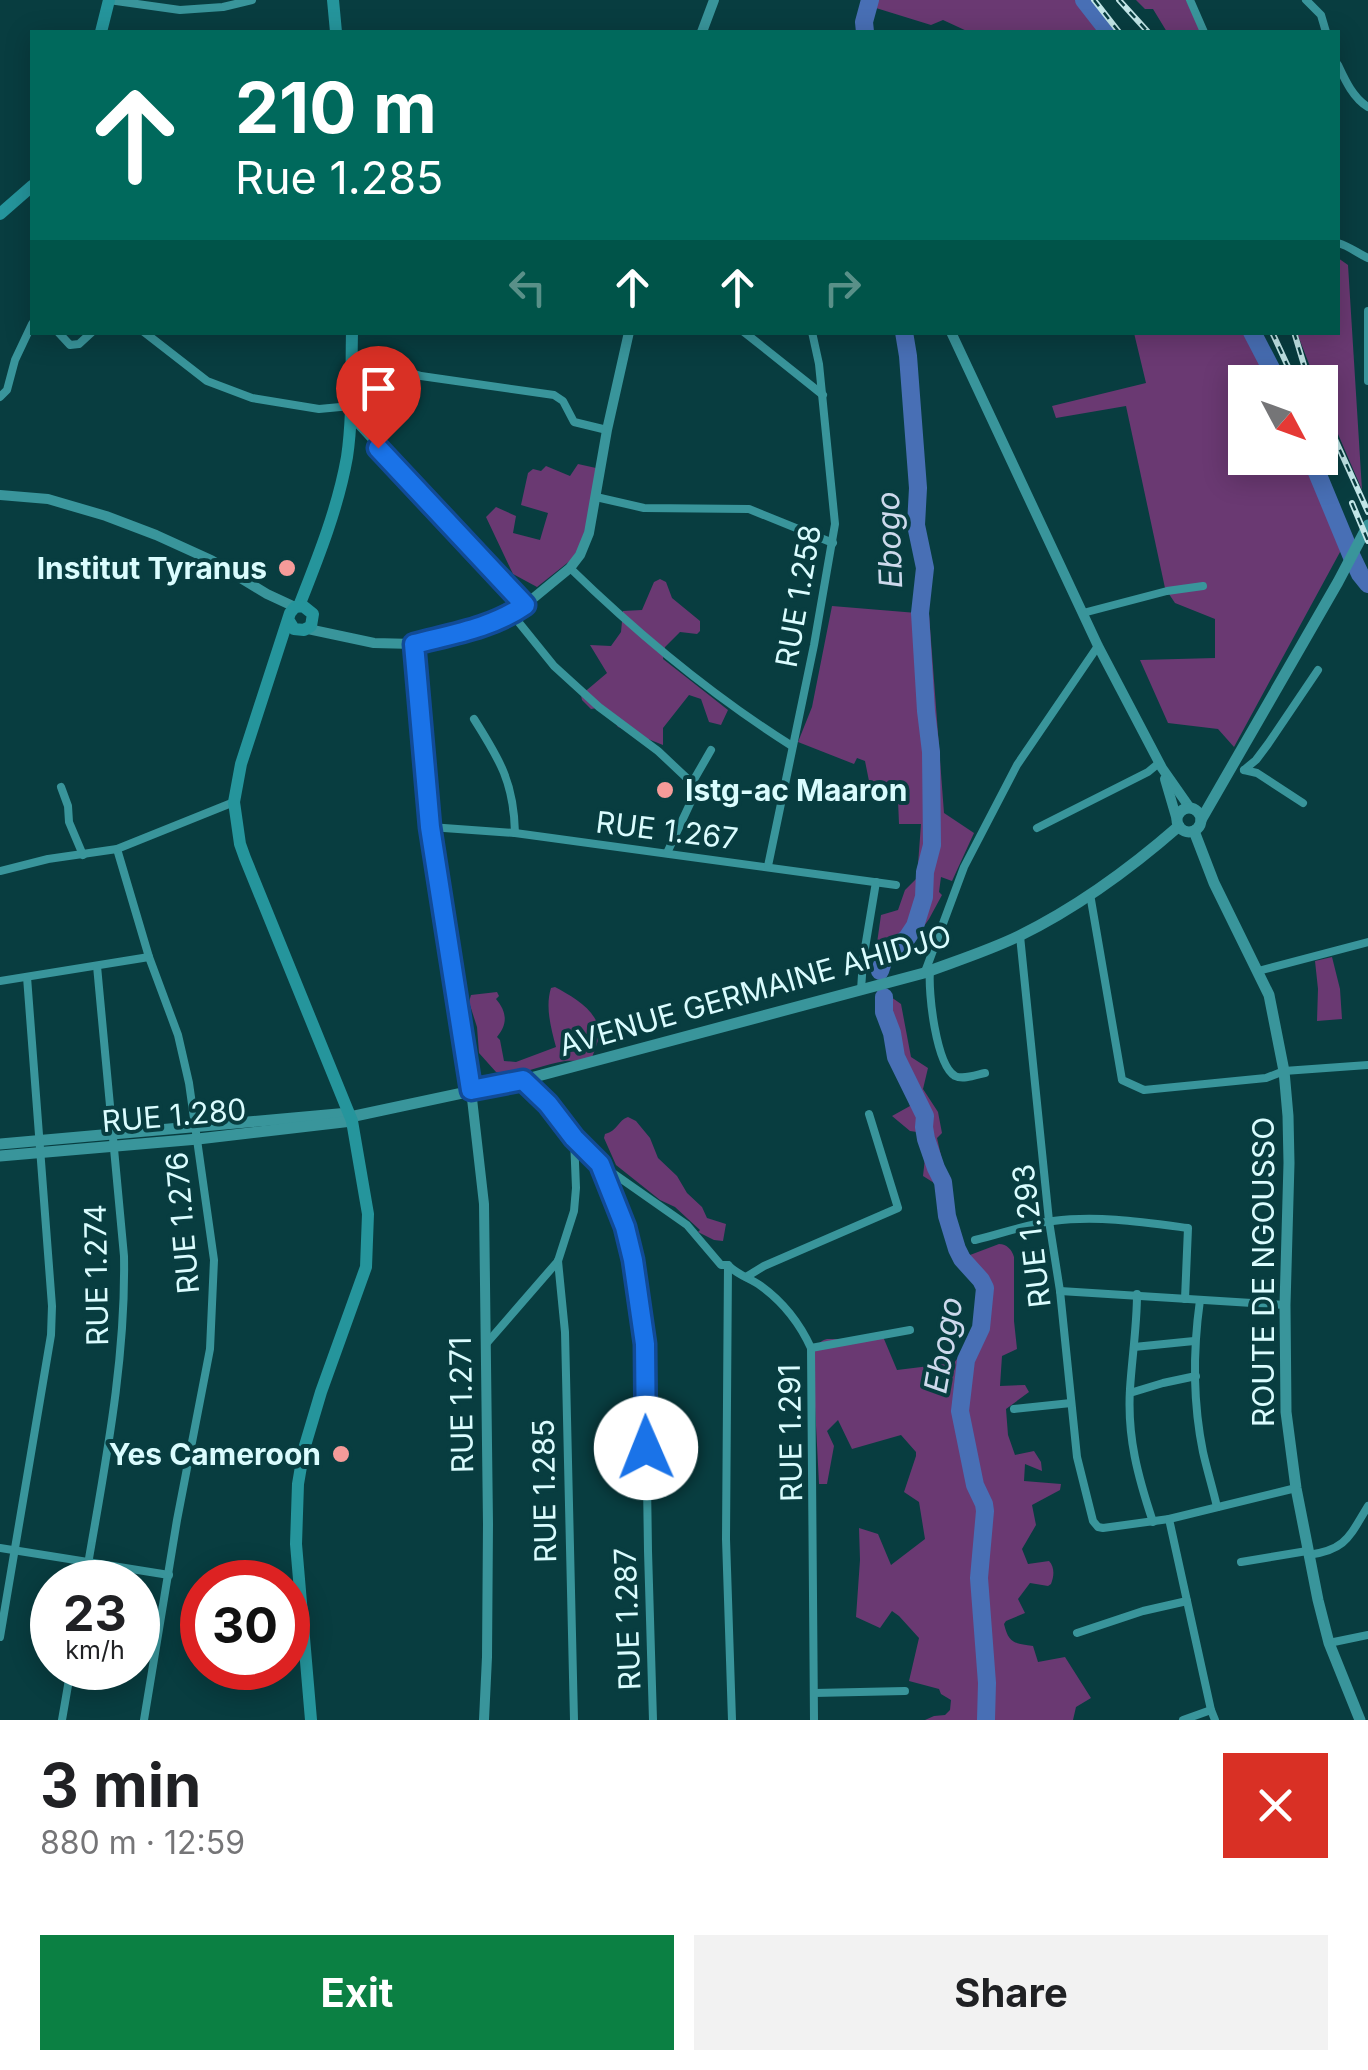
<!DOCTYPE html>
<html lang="en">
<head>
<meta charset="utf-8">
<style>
	:root { --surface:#fff; --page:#f2f2f2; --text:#202124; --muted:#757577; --accent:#0b8043 }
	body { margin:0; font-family:Inter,sans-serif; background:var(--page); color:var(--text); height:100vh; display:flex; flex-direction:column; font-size:38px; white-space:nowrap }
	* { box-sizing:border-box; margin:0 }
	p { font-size:32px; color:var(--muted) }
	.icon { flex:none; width:55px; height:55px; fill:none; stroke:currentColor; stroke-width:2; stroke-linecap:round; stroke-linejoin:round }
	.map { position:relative; height:1720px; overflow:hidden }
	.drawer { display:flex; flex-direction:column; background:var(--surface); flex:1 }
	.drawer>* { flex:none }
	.top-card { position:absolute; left:30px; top:30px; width:1310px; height:305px; border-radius:0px; box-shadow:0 5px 25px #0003; background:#00695c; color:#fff; overflow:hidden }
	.needle { width:65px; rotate:131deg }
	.tools { position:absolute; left:1228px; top:365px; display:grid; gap:20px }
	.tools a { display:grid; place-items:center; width:110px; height:110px; border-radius:0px; background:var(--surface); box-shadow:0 5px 25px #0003; font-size:50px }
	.speed { position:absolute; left:30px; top:1560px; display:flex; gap:20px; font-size:50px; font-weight:700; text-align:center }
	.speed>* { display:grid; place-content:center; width:130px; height:130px; border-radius:50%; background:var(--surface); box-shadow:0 5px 25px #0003; line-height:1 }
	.speed small { font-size:25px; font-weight:400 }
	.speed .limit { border:15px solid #d22; background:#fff; color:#111 }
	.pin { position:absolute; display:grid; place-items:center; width:85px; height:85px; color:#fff; margin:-102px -42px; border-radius:50% 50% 50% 0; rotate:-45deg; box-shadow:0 0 10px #0007 }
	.pin .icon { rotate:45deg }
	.me { position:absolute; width:110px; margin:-55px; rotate:359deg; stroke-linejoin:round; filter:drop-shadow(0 0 8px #0008) }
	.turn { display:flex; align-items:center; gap:35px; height:210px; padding:0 40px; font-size:45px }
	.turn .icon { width:130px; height:130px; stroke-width:2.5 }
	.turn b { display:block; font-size:70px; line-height:85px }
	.lanes { display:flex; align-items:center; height:95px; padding:0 40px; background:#0003; justify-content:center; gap:50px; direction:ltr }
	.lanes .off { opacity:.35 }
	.round { display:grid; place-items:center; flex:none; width:105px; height:105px; border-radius:0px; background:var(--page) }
	.head { display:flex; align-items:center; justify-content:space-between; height:170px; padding:0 40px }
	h1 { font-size:60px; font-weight:700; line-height:75px }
	.cta { display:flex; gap:20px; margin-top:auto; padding:20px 40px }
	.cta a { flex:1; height:115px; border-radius:0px; background:var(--accent); color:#fff; font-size:40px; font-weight:700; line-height:115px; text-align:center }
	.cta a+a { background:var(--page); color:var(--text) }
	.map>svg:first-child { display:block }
	.green { fill:#6a3972 }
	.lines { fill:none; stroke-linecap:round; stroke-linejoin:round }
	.river { stroke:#486fb5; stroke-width:18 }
	.minor { stroke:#39959b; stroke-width:8 }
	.tertiary { stroke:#39959b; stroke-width:10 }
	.secondary { stroke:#39959b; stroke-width:11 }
	.primary { stroke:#25959c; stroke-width:12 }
	.rail-casing { stroke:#c1e5e7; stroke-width:6 }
	.rail { stroke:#083d40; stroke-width:2.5; stroke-dasharray:8; stroke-linecap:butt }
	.route-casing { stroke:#114b97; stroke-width:25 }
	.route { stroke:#1a73e8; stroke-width:18 }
	.poi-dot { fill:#f59b99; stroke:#083d40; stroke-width:4 }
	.labels { text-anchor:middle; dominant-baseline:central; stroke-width:8; stroke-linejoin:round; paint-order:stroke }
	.poi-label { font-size:30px; font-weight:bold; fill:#dafcfe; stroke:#083d40; text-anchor:end }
	.street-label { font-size:30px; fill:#dafcfe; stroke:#083d40 }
	.water-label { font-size:32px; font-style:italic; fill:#cdd9ec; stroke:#083d40 }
</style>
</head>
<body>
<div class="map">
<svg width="1368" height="1720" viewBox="0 0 1368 1720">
	<rect width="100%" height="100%" fill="#083d40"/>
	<!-- green -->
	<g class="green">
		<polygon points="879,0 1084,0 1109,32 969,32 943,20 931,25 876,8 873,2"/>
		<polygon points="1136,0 1186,0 1202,32 1167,32 1153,9 1145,9"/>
		<polygon points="1338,258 1348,265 1362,490 1320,392 1320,382 1316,382 1297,333 1338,332"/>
		<polygon points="1134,333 1252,333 1278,382 1245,382 1245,458 1311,458 1346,541 1234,747 1218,729 1168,723 1140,660 1215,658 1215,619 1175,603 1165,588 1126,406 1056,418 1052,406 1146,383"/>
		<polygon points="578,464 596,468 584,541 571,560 537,587 513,574 486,517 496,507 516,516 513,533 540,540 548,513 521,505 528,473 533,469 541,471 546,466 570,476"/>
		<polygon points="660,579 666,582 672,598 700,621 700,631 697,634 680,632 665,647 663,659 728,710 721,725 709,722 701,699 689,695 663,728 663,745 618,727 604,707 591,709 582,700 581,695 607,673 590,645 611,646 621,632 623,611 642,610 654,582"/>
		<polygon points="832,606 929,614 944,813 974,833 952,881 941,877 939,892 942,895 929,919 902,957 873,971 881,915 898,910 905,890 917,878 921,824 899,824 898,800 872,796 865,761 857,758 854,764 798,742 812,707"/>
		<polygon points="1332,957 1340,989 1342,1019 1317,1021 1318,989 1315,961"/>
		<path d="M 555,987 C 573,997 600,1011 599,1035 C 598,1043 594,1052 591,1060 C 582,1062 574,1060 565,1061 C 540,1065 521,1077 496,1072 L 479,1053 L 477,1027 L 469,1002 L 471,995 L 497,992 L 499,996 L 496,999 C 507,1012 508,1024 497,1037 L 500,1040 L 504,1061 L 516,1062 L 556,1047 C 551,1028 545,1007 551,988 Z"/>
		<path d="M 891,997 L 901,1004 L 911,1057 L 928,1068 L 923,1089 L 938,1112 L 942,1133 L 937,1138 L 961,1244 L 970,1255 L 999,1244 C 1007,1244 1012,1250 1014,1257 L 1014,1321 L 1017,1349 L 1002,1356 L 1000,1386 L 1025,1385 L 1029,1392 L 1006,1409 L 1008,1435 L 1015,1455 L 1034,1451 L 1041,1462 L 1042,1471 L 1025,1464 L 1024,1481 L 1061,1484 L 1060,1490 L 1032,1505 L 1036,1525 L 1022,1549 L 1028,1564 L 1049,1561 C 1055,1567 1054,1577 1051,1584 L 1048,1586 L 1030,1583 L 1018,1599 L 1025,1613 L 1006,1621 L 1004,1624 C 1009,1644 1014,1643 1033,1646 L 1038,1662 L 1065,1657 L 1091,1698 L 1076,1707 L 1073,1720 L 925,1720 L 934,1716 L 945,1715 L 950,1710 L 951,1700 L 941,1694 L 939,1689 L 909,1681 L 919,1638 L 899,1616 L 892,1611 L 880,1628 L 856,1617 L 860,1560 L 859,1528 L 878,1534 L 891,1565 L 925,1539 L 919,1502 L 904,1492 L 916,1456 L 916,1452 L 901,1435 L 852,1449 L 838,1420 L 827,1431 L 834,1446 L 827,1484 L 819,1484 L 813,1367 C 814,1355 813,1343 827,1339 L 884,1339 L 897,1370 L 954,1363 L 970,1341 L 982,1289 L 954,1254 L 946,1235 L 939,1186 L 923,1176 L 926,1149 L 917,1132 L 910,1131 L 892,1116 L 910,1106 L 894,1050 L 883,1022 Z"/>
		<path d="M 628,1117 L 636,1121 L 650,1138 L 658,1158 L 677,1176 L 687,1193 L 702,1207 L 707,1218 L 726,1224 L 723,1241 L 714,1240 L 698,1232 L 700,1230 L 675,1207 L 660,1200 L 616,1165 L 604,1138 L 605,1134 C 618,1131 618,1120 628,1117 Z"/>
	</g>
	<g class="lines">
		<!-- river -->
		<g class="river">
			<polyline points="1084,0 1109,32"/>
			<polyline points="865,32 864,22 870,0"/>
			<polyline points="1252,332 1278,382"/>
			<polyline points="1311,458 1352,557 1360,574 1368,584"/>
			<polyline points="880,971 885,956 907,938 915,926 924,897 925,872 932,845 931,752 926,711 920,613 925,568 916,525 918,488 908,356 904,332"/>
			<polyline points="884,997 884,1012 892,1033 896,1057 925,1116 924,1127 926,1139 936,1168 943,1182 947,1216 957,1249 962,1259 981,1280 985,1288 981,1328 966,1360 960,1411 975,1485 984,1504 985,1511 979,1578 987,1683 986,1720"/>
		</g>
		<!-- minor -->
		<g class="minor">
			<polyline points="109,0 180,10 223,7 252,0"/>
			<polyline points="1190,0 1204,32"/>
			<polyline points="1306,0 1321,15 1326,32"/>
			<path d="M 1338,65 C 1345,80 1353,98 1368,107"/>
			<path d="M 1338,243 C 1349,246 1357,253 1368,258"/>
			<polyline points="1368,311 1368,381"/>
			<polyline points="58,332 70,345 79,344 92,332"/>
			<polyline points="144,332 207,381 252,398 319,409 351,406"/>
			<polyline points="744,332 823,395"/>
			<polyline points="352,354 421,376 554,395 563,401 574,422 607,430"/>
			<polyline points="0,397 7,390 15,360 32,324"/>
			<polyline points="351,417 525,605"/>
			<polyline points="596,497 644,508 749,509 833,543"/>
			<path d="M 570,568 C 638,634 711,695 792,746"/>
			<polyline points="1083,613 1167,591 1203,586"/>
			<polyline points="512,614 554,666 599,707 658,751 692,783 695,793 667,853"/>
			<polyline points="414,644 430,827 471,1090"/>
			<path d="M 474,719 C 500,760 514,783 515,833"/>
			<polyline points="1244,770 1256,760 1268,744 1318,670"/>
			<polyline points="1244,770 1257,773 1303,803"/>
			<polyline points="692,783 711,750"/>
			<polyline points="61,787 68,806 69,822 83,855"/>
			<polyline points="430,827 515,833 896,885"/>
			<polyline points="1037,828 1148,772 1159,763"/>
			<polyline points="117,849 149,957 178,1035 189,1083 214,1260 210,1349 177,1520 144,1720"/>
			<polyline points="768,866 814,645 835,524 819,364 812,332"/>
			<polyline points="0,871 48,859 117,849 234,802"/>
			<polyline points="1090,894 1122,1080 1144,1090 1266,1078 1284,1071 1368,1065"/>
			<polyline points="1020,936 1049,1221 1060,1291 1077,1457 1093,1521 1098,1527 1103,1528 1169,1519 1296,1488"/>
			<path d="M 930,971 C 928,992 936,1065 955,1076 C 963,1080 976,1075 985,1073"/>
			<polyline points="1258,971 1368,942"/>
			<polyline points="925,972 964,867 1017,765 1098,646"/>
			<polyline points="0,981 149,957"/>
			<polyline points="861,990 863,960 876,882"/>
			<path d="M 574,1138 L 600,1164 L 687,1225 L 721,1265 L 728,1265 C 737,1275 750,1278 761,1286 C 783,1302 800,1324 811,1348 L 814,1720"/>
			<polyline points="600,1164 625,1227 633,1260 645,1344 648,1551 653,1720"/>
			<path d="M 975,1240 C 1001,1234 1027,1224 1053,1221 C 1097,1215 1143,1222 1188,1228 L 1185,1299"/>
			<polyline points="558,1261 565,1332 574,1720"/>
			<polyline points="728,1265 726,1539 732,1720"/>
			<polyline points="746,1277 764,1266 898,1208 869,1114"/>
			<polyline points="1060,1291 1285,1305"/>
			<path d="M 1137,1294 C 1137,1326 1132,1357 1130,1389 C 1127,1437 1138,1477 1153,1522"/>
			<path d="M 1200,1300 C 1193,1350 1193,1403 1203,1452 C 1207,1470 1213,1489 1217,1507"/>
			<polyline points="486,1344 558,1261 574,1211 576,1188 574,1138"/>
			<polyline points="1134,1347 1194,1341"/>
			<polyline points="811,1348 910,1330"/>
			<polyline points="1130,1393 1163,1383 1196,1376"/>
			<polyline points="1014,1409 1071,1403"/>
			<polyline points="1169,1519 1211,1710 1215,1720"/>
			<polyline points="0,1548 169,1575"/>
			<path d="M 1308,1555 C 1346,1550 1349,1537 1368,1506"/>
			<polyline points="1241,1562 1307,1551"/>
			<path d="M 85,1582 C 103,1474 126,1366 124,1256 L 97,966"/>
			<polyline points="1077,1633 1143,1611 1187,1601"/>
			<polyline points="0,1637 51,1335 52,1306 27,977"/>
			<polyline points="1329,1643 1368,1635"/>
			<polyline points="814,1693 905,1691"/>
			<polyline points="62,1720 71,1668"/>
			<polyline points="1183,1720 1211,1710"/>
		</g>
		<!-- tertiary -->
		<g class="tertiary">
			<polyline points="702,32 714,0"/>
			<polyline points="951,332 1098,646 1162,768 1190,808"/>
			<polyline points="0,495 48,499 106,516 156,535 211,560 267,594 295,607"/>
			<polyline points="308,629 374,643 414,644 498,621 525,605 570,568 580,555 589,533 607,430 629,332"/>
			<polyline points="1165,779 1177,820"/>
			<polyline points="523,1080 548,1104 574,1138"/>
			<polyline points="471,1090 484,1204 488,1524 487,1657 484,1720"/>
		</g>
		<!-- secondary -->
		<g class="secondary">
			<circle cx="1189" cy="820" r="12"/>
			<polyline points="1201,820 1338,582 1368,525"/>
			<polyline points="1194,831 1214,883 1269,995 1284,1071 1288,1116 1289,1163 1285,1305 1286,1412 1296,1488 1318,1600 1329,1643 1360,1720"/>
			<path d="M 350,1117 L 523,1080 L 924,973 C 956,961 988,951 1019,936 C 1076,908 1131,868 1179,826"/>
			<polyline points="0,1144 349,1113"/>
			<polyline points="0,1156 198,1139 352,1121"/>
		</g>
		<!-- primary -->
		<g class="primary">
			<polyline points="333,0 336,32"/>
			<polyline points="101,32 109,0"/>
			<polyline points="0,214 32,186"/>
			<path d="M 299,606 C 318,558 338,508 347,457 C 353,416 351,374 352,332"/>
			<polyline points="289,621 294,629 304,630 311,626 313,614 303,606 295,607 290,613 241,764 234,802 240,844 245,858 352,1121 368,1214 366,1267 321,1392 304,1449 298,1484 296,1544 311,1720"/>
		</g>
		<defs>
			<g id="rail">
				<polyline points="1094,0 1119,32"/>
				<polyline points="1119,0 1148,32"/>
				<polyline points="1272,332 1295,382"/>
				<polyline points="1294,332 1307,375"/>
				<polyline points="1320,406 1368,512"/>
				<polyline points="1352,503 1368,541"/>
			</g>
		</defs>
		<!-- rail casing -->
		<use href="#rail" class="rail-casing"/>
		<!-- rail -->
		<use href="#rail" class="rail"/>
	</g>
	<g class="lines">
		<defs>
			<path id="route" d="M 378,448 L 525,605 C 492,628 453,634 414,644 L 430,827 L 471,1090 L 523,1080 L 548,1104 L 574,1138 L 600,1164 L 625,1227 L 633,1260 L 645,1344 L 646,1448"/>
		</defs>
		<!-- route casing -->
		<use href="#route" class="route-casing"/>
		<!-- route -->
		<use href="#route" class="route"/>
	</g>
	<!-- markers -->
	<g class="poi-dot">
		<circle cx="287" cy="568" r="10"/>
		<circle cx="665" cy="790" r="10"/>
		<circle cx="341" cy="1454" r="10"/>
	</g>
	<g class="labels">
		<!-- poi labels -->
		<g class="poi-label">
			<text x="267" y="568">Institut Tyranus</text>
			<text x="685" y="790" text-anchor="start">Istg-ac Maaron</text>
			<text x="321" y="1454">Yes Cameroon</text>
		</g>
		<!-- street labels -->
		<g class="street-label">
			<text transform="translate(798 596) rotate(-80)">RUE 1.258</text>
			<text transform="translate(667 830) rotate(7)">RUE 1.267</text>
			<text transform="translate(755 990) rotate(-16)">AVENUE GERMAINE AHIDJO</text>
			<text transform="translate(174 1115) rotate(-5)">RUE 1.280</text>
			<text transform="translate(182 1223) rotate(-95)">RUE 1.276</text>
			<text transform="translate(1031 1236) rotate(-97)">RUE 1.293</text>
			<text transform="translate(1263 1272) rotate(-90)">ROUTE DE NGOUSSO</text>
			<text transform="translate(96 1275) rotate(-91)">RUE 1.274</text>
			<text transform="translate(461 1405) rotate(-91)">RUE 1.271</text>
			<text transform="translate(790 1433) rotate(-91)">RUE 1.291</text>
			<text transform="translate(544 1491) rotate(-91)">RUE 1.285</text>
			<text transform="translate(627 1619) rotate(-92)">RUE 1.287</text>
		</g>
		<!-- water labels -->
		<g class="water-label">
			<text transform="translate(889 540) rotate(-92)">Ebogo</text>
			<text transform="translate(943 1345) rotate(-80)">Ebogo</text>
		</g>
	</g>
</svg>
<div class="tools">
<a><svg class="needle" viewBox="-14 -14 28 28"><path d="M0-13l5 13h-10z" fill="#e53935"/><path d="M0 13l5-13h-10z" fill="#757577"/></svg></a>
</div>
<div class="speed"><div>23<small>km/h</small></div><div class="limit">30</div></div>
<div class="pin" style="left:378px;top:448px;background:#d93025"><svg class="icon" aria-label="arrive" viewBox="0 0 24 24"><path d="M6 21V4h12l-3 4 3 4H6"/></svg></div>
<svg class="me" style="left:646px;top:1448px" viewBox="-20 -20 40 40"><circle r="19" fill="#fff"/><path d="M0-13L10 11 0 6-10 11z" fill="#1a73e8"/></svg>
<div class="top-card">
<div class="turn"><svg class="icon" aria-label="ahead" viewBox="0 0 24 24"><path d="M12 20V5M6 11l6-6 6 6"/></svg><div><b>210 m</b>Rue 1.285</div></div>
<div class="lanes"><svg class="icon off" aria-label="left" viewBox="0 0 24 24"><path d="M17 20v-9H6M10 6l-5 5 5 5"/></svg><svg class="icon" aria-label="ahead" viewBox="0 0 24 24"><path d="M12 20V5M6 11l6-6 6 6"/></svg><svg class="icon" aria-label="ahead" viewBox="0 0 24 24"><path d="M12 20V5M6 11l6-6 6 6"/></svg><svg class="icon off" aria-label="right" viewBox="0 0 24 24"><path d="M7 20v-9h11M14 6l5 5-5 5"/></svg></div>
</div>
</div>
<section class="drawer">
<div class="head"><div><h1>3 min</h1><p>880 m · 12:59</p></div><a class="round" style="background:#d93025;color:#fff"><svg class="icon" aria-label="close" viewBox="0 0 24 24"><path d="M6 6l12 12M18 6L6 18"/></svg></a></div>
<div class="cta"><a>Exit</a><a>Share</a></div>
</section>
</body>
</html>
